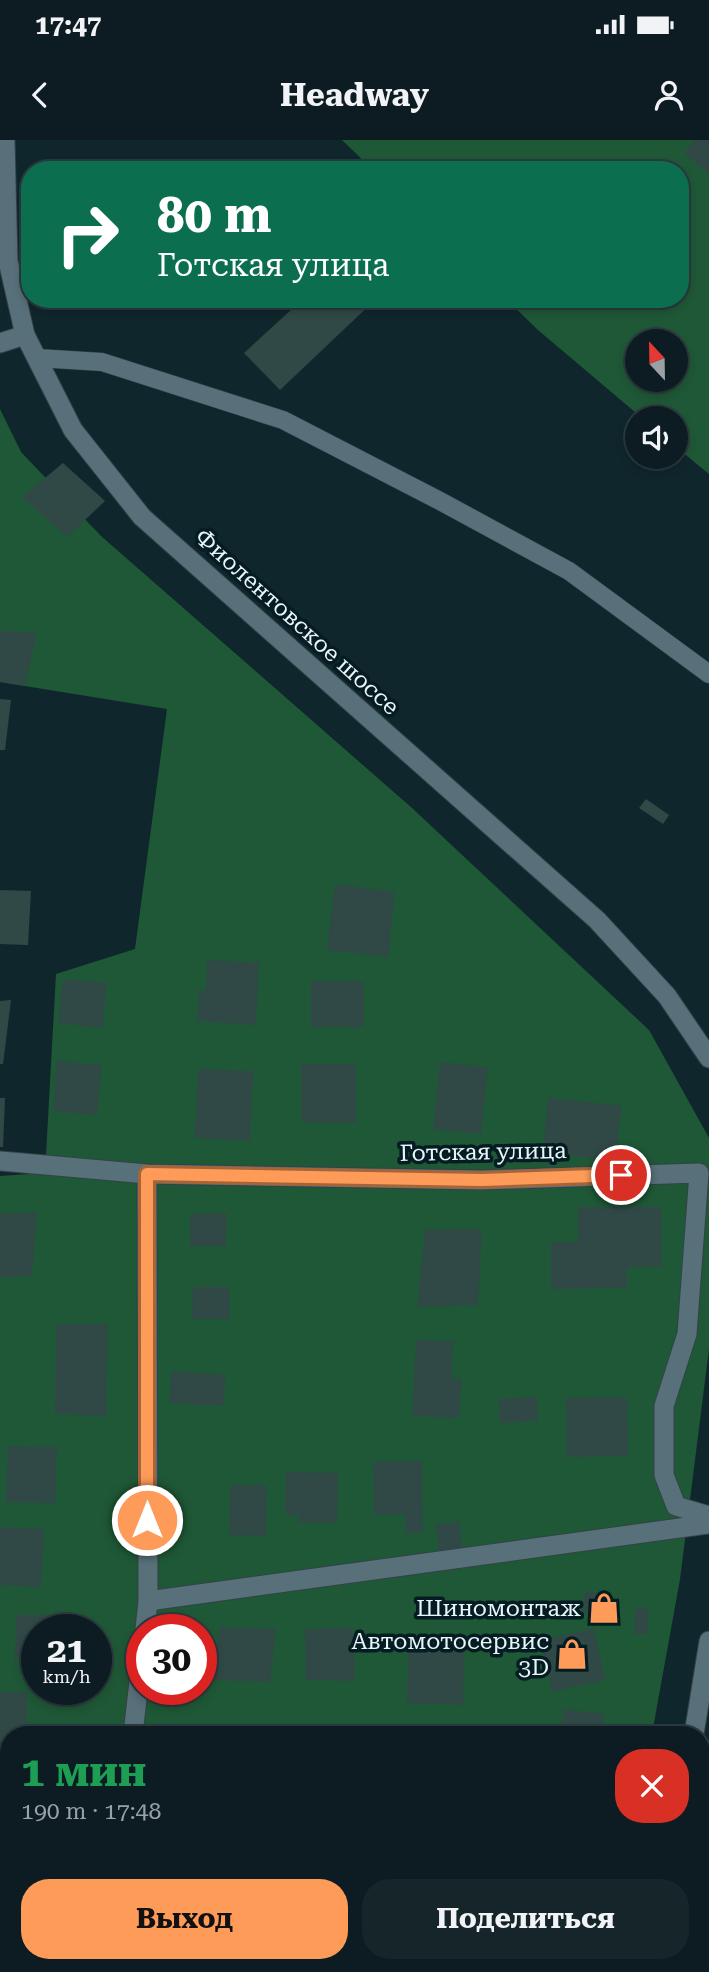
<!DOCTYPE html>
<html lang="ru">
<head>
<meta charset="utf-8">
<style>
	:root { --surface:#0c1c22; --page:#15252a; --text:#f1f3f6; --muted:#9aa1a5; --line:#2c3a40; --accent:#fe9b58 }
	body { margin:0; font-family:"Roboto Serif",serif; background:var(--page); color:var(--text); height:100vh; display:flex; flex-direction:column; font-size:26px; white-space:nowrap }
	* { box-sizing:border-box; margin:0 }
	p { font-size:23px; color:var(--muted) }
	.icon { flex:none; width:38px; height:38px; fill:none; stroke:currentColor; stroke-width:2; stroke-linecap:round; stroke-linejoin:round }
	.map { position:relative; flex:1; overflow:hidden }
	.details { position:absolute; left:0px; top:1586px; width:710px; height:247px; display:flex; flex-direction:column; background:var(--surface); border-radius:28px 28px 0 0; box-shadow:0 4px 10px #0003,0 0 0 2px var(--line) }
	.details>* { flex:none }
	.hud { position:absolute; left:21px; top:21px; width:668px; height:147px; border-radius:28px; box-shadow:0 4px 10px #0003,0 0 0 2px var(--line); background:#0b6e4f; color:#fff; overflow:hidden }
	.needle { width:46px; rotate:338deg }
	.fabs { position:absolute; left:625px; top:189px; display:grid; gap:14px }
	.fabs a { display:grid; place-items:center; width:63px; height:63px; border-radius:50%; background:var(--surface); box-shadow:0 4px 10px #0003,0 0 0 2px var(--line); font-size:35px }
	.speed { position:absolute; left:21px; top:1474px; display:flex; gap:14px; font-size:35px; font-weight:700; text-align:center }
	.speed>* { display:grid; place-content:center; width:91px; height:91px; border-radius:50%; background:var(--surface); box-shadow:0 4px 10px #0003,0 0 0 2px var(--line); line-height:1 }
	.speed small { font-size:18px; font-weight:400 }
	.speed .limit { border:10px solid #d22; background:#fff; color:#111 }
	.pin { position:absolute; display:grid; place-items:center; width:60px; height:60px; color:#fff; margin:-30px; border:4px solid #fff; border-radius:50%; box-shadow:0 2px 7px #0007 }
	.me { position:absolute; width:77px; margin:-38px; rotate:0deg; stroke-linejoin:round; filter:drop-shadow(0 0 5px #0008) }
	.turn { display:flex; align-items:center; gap:24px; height:147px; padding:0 21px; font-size:32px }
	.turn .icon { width:91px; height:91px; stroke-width:2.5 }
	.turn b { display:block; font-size:49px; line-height:60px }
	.round { display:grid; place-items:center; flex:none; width:74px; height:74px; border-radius:28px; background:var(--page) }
	.summary { display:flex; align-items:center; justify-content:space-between; height:119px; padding:0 21px }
	h1 { font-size:42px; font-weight:700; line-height:52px; color:#1e9e55 }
	.primary-button { display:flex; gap:14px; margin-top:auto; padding:14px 21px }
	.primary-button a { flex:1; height:80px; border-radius:28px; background:var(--accent); color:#111; font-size:28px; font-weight:700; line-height:80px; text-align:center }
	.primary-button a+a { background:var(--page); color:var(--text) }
	.status { display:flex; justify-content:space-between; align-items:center; height:49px; padding:0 35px; background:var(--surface); direction:ltr }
	.status svg { height:19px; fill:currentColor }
	header { display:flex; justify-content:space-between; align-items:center; height:91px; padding:0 21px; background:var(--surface); font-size:32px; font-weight:700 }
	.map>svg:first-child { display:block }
	.green { fill:#1f5836; fill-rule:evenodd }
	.building { fill:#304947 }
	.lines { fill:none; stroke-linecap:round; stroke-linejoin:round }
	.service-casing { stroke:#334247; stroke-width:19 }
	.minor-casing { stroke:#334247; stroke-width:21 }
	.secondary-casing { stroke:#334247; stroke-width:21 }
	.service { stroke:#587079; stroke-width:18 }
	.minor { stroke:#587079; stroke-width:19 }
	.secondary { stroke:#587079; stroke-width:19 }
	.route-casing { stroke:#a56539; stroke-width:18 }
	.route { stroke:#fe9b58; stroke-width:12 }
	.labels { text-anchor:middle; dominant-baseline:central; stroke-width:7; stroke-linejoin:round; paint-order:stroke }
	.street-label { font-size:23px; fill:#e8f5fa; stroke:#061c23 }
	.poi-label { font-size:23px; fill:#e8f5fa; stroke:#061c23; text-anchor:end }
</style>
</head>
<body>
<div class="status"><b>17:47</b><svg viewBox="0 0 49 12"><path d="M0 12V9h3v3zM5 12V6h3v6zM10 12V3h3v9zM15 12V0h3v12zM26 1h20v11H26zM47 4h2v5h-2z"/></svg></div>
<header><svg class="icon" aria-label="back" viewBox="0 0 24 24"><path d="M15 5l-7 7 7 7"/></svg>Headway<svg class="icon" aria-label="person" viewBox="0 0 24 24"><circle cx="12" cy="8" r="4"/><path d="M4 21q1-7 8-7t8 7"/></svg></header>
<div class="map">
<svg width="709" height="1832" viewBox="0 0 709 1832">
	<rect width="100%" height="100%" fill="#10262d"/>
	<!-- green -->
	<g class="green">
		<path d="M 342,0 L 709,0 L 709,334 L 676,307 L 676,278 L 642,278 L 538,190 L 506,159 L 681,159 L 681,30 L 373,30 ZM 637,201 L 676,201 L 676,240 L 637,240 Z"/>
		<path d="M 0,269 L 21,312 L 101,396 L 412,668 L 649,890 L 709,998 L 709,1209 L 680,1439 L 652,1594 L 9,1594 L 9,1810 L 0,1805 L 0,1036 L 45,1033 L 56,834 L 135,809 L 167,569 L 0,542 ZM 37,1489 L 96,1489 L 96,1549 L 37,1549 ZM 142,1489 L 201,1489 L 201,1549 L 142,1549 Z"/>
		<polygon points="35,1824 616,1824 615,1832 50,1832"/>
	</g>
	<!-- building -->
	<g class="building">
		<polygon points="695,0 709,0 709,34 684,13"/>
		<polygon points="303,159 376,159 280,250 244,213"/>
		<polygon points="63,323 105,361 67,397 22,357"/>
		<polygon points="0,491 37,492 25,546 0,542"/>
		<polygon points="0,559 11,560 5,610 0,610"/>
		<polygon points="646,659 669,675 663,684 639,668"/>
		<polygon points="335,744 395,752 388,817 327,810"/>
		<polygon points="0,750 31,751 28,805 0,804"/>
		<polygon points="207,820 259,823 256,885 197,881 199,850 206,851"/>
		<polygon points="63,839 107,843 102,888 58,883"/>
		<rect x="311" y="841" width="53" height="46"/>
		<polygon points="11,860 3,924 0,924 0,861"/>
		<polygon points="57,921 102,925 97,975 53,971"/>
		<polygon points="440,922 488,927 481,994 433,989"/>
		<polygon points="301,924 356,924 356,983 301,982"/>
		<polygon points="198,929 253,931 250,1001 195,998"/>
		<polygon points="0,958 5,958 3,1007 0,1007"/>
		<polygon points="548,958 622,966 614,1022 543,1011"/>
		<polygon points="578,1067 661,1067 661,1127 627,1127 627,1148 551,1149 551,1102 578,1102"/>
		<polygon points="37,1072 32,1136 0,1137 0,1074"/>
		<polygon points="227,1073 226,1106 190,1106 190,1074"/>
		<polygon points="482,1089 478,1165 417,1167 425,1090"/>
		<polygon points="193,1147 229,1147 230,1179 192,1179"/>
		<polygon points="56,1184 108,1184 106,1276 55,1274"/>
		<polygon points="416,1200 453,1201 451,1238 462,1239 459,1278 412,1276"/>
		<polygon points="171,1231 225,1235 224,1266 169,1263"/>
		<polygon points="537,1257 538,1281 500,1283 499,1259"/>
		<polygon points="627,1257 628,1316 567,1317 566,1258"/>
		<polygon points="8,1306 57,1307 55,1363 6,1362"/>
		<polygon points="422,1321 423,1393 405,1393 405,1374 374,1375 373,1322"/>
		<polygon points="286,1332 338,1333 337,1383 300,1383 299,1375 285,1375"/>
		<polygon points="230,1345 267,1345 266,1396 229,1395"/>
		<polygon points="460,1382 462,1415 439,1417 436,1384"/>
		<polygon points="0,1387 44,1389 41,1447 0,1445"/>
		<polygon points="585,1451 610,1454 608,1475 582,1472"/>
		<polygon points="636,1467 649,1468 647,1494 634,1494"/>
		<polygon points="16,1475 78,1475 77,1489 37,1489 37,1520 15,1519"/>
		<polygon points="220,1487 276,1489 270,1542 213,1540"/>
		<polygon points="353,1487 355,1541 306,1540 305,1489"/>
		<polygon points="594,1488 605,1540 552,1552 540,1501"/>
		<polygon points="464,1511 463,1565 407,1563 408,1512"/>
		<polygon points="0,1552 27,1552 27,1594 9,1594 9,1602 0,1601"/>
		<polygon points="564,1569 604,1574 601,1594 561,1594"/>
		<rect x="0" y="1620" width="9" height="46"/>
		<polygon points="312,1824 368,1824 370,1832 314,1832"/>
		<polygon points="407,1824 448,1824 450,1832 408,1832"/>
		<polygon points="527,1824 560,1824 558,1832 525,1832"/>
	</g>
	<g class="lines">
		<defs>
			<g id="service">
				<polyline points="37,218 102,222 283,280 440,361 569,431 709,534"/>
				<polyline points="660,1826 680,1827 692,1824"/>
			</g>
			<g id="minor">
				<polyline points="0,203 25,195"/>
				<polyline points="0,1021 147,1034 482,1040 699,1033 687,1194 664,1266 664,1335 676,1366 709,1376"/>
				<polyline points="148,1461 709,1384"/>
				<polyline points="145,1489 148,1461 147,1034"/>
				<polyline points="133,1594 142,1515"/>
				<polyline points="111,1832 112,1824"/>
				<polyline points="149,1832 174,1824"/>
			</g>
			<g id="secondary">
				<polyline points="5,0 8,121 25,195 73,290 142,377 597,780 667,856 709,918"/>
				<polyline points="694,1594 709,1501"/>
				<polyline points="659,1832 660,1824"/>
			</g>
		</defs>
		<!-- service casing -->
		<use href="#service" class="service-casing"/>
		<!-- minor casing -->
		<use href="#minor" class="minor-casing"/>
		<!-- secondary casing -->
		<use href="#secondary" class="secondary-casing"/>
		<!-- service -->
		<use href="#service" class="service"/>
		<!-- minor -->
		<use href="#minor" class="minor"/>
		<!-- secondary -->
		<use href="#secondary" class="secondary"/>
	</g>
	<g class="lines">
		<defs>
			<polyline id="route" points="147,1380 147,1034 482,1040 621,1035"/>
		</defs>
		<!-- route casing -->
		<use href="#route" class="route-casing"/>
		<!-- route -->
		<use href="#route" class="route"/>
	</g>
	<!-- icons -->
	<defs>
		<symbol id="shop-bare" viewBox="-9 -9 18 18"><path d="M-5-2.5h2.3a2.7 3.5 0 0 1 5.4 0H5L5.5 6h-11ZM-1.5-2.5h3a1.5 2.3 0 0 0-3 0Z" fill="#fe9b58" stroke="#061c23" stroke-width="2.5" paint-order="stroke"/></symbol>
	</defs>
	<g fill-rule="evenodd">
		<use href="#shop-bare" x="582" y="1446" width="44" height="44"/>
		<use href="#shop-bare" x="550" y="1492" width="44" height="44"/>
	</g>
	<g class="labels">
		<!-- street labels -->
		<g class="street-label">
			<text transform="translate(297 482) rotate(42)">Фиолентовское шоссе</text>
			<text transform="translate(483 1012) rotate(-1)">Готская улица</text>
		</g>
		<!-- poi labels -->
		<g class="poi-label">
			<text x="581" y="1468">Шиномонтаж</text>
			<text x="549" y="1501">Автомотосервис<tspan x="549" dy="26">3D</tspan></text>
		</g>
	</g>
</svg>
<div class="fabs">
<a><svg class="needle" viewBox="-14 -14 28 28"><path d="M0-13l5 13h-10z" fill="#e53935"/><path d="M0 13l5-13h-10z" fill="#9aa1a5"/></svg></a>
<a><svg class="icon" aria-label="sound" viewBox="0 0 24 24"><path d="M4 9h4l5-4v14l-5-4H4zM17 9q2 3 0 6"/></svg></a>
</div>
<div class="speed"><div>21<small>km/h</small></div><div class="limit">30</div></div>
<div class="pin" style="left:621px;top:1035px;background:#d93025"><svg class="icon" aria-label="arrive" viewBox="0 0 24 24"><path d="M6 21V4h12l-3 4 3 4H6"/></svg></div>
<svg class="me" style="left:147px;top:1380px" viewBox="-20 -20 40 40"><circle r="17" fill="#fe9b58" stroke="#fff" stroke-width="3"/><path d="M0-11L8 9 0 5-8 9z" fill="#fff"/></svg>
<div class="hud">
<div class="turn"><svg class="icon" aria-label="right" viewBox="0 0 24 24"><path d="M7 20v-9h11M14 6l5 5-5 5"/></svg><div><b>80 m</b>Готская улица</div></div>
</div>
<section class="details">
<div class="summary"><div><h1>1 мин</h1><p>190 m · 17:48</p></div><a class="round" style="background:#d93025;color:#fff"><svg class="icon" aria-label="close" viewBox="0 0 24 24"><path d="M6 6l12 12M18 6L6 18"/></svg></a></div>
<div class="primary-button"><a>Выход</a><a>Поделиться</a></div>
</section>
</div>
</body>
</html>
